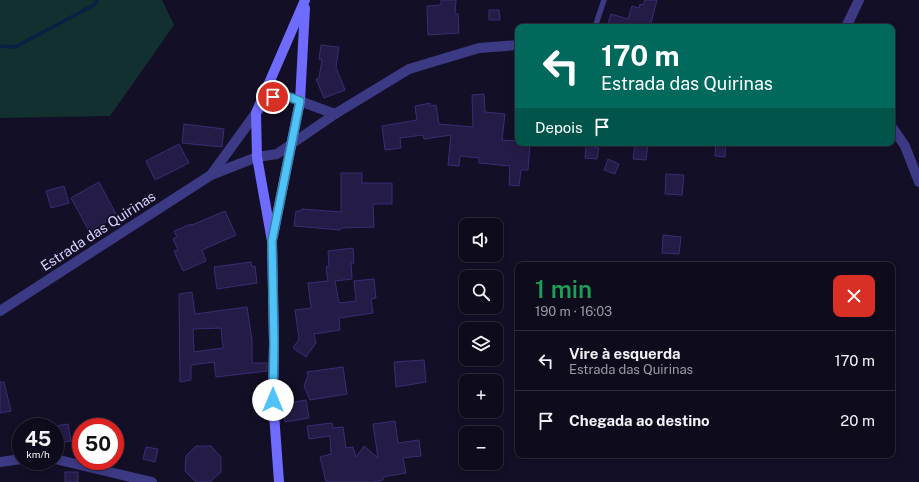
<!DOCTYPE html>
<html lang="pt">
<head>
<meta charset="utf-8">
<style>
	:root { --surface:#0e0b1c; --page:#1c1929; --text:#f1f3f6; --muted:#9b9ba3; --line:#2e2b3b }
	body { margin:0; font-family:"Public Sans",sans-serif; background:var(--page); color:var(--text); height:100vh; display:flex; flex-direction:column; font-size:15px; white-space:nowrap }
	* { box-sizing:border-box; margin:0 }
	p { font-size:13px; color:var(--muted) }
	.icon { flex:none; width:22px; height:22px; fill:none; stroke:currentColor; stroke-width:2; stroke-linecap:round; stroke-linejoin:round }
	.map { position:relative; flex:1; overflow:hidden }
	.side { position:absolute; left:515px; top:262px; width:380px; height:196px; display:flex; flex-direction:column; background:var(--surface); border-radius:8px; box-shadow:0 2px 6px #0003,0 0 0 1px var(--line) }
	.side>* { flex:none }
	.banner { position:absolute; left:515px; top:24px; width:380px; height:122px; border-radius:8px; box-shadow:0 2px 6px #0003,0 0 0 1px var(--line); background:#00695c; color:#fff; overflow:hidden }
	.tools { position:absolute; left:459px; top:218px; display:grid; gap:8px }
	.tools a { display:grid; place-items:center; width:44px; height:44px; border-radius:8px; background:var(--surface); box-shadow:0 2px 6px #0003,0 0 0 1px var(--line); font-size:20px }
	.speed { position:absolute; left:12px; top:418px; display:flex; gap:8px; font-size:20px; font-weight:700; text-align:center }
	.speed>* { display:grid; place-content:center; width:52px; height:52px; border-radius:50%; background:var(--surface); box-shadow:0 2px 6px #0003,0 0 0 1px var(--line); line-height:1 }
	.speed small { font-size:10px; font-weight:400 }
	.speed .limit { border:6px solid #d22; background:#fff; color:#111 }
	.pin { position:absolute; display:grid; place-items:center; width:34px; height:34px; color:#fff; margin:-17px; border:2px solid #fff; border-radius:50%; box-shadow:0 1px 4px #0007 }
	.me { position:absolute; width:44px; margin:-22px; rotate:0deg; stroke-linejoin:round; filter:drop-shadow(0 0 3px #0008) }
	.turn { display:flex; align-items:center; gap:14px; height:84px; padding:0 20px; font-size:18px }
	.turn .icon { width:52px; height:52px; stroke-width:2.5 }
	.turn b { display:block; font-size:28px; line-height:34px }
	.then { display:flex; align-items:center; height:38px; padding:0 20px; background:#0003; gap:8px; font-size:15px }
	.round { display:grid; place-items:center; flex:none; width:42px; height:42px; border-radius:8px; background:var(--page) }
	.headline { display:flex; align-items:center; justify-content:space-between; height:68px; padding:0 20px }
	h1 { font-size:24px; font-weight:600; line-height:30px; color:#1e9e55 }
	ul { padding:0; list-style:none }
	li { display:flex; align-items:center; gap:12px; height:60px; padding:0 20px; border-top:1px solid var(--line) }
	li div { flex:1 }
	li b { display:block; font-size:15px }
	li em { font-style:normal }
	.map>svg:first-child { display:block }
	.green { fill:#12302f }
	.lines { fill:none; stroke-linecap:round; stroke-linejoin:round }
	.stream { stroke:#0a1f44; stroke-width:3.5 }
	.building { fill:#241b47; stroke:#3b2d73; fill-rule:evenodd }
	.service { stroke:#3d3a85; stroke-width:5.5 }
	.minor { stroke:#3d3a85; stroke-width:10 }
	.tertiary { stroke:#3d3a85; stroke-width:10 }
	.secondary { stroke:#6f6bff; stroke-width:10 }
	.route-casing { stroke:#337fa1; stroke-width:10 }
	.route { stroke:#4fc3f7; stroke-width:7 }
	.labels { text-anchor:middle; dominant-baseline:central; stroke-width:4; stroke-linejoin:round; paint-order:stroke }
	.street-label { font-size:14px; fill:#d9d4ff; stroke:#130f26 }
</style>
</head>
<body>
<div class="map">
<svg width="919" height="482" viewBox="0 0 919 482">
	<rect width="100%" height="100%" fill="#130f26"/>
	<!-- green -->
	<polygon class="green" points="0,0 162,0 174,25 110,116 0,118"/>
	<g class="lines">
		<!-- stream -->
		<polyline class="stream" points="0,46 15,47 94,5 97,0"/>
	</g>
	<!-- building -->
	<g class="building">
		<polygon points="441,0 456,0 455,14 458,14 459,33 428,35 427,6 441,5"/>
		<polygon points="645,0 657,0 650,27 607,27 611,14 628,19 632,6 639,8 640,4 643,5"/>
		<polygon points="489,10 499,10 500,20 489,20"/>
		<polygon points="321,45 339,47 336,67 345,90 324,98 316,79 319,78 322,60 319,59"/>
		<polygon points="484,94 485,112 505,114 502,140 518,141 518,143 530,143 528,170 521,170 519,186 509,185 510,166 479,163 479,158 460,156 459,166 448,165 451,135 424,139 423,135 400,138 401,148 385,150 382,126 417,120 415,106 430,103 430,106 436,105 439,124 473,127 472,95"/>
		<polygon points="184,124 224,129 222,147 182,143"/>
		<polygon points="635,143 648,143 646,160 633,159"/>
		<polygon points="716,143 726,143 725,157 715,156"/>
		<polygon points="179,144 189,163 155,180 146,161"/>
		<polygon points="586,146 599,148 597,159 585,158"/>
		<polygon points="608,159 619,164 615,174 604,170"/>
		<polygon points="341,173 362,173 362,183 392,183 392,204 373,204 374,227 340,228 340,230 294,226 296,211 301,211 302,209 341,212"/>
		<polygon points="666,174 684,175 682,195 665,194"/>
		<polygon points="99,182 117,216 89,231 71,198"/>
		<polygon points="64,186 69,203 51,208 46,191"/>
		<polygon points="225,211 236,235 202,250 206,261 183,271 174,251 178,250 173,239 177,237 174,231 191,224 192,225"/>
		<polygon points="663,235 681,237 679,254 662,253"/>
		<polygon points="353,248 354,263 351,263 352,279 335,281 339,303 356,301 354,281 374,279 376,298 371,299 373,313 339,318 340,330 314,334 316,343 306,357 293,348 299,339 295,310 311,308 308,283 328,281 326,267 329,266 328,251"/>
		<polygon points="251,262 252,267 255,266 257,283 217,289 214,267"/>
		<path d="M 192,292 L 195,314 L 247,307 L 252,340 L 252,363 L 267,363 L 267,371 L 216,377 L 214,362 L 191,365 L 191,380 L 180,382 L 179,294 ZM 221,328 L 223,348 L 194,352 L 193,329 Z"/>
		<polygon points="424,360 426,382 396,387 394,362"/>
		<polygon points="343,367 347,394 310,400 304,386 308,375 307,372"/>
		<polygon points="0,382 4,382 11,411 0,413"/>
		<polygon points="306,400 309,418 285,422 283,404"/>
		<polygon points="395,421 398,443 419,440 421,456 403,458 406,473 383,477 383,480 374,482 326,482 320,457 331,454 330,436 309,439 307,426 332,423 333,428 343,427 346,448 353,447 356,457 364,446 378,458 373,424"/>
		<polygon points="68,424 71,441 58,443 55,426"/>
		<polygon points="196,446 211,446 221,457 221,472 210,482 196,482 185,471 186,456"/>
		<polygon points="146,447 158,449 155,462 143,459"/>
		<rect x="65" y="472" width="13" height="10"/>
	</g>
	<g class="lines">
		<!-- service -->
		<polyline class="service" points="595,27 604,0"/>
		<!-- minor -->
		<g class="minor">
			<polyline points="846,27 859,0"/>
			<polyline points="55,459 152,482"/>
			<polyline points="0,462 21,459"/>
		</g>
		<!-- tertiary -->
		<g class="tertiary">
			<polyline points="892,127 905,146 919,182"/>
			<polyline points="211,175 256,113 267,100 273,97 286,96 335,114"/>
			<polyline points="0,311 211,175 257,157 277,154 335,114 409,69 479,48 518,45"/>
		</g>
		<!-- secondary -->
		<g class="secondary">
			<polyline points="273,236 300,101 305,8"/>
			<polyline points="279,482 273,400 274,343 272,241 257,157 256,113 305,0"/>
		</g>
	</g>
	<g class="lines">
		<defs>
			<path id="route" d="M 273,97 C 283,94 290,97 300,101 L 272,241 L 274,343 L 273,400"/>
		</defs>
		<!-- route casing -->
		<use href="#route" class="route-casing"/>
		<!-- route -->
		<use href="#route" class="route"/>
	</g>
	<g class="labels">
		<!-- street labels -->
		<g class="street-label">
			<text transform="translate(98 231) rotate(-33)">Estrada das Quirinas</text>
		</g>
	</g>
</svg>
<div class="tools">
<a><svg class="icon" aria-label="sound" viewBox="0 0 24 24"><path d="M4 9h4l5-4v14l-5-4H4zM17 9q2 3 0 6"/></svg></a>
<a><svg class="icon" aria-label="search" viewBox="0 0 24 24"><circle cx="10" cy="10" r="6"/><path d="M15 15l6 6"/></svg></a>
<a><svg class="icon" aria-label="layers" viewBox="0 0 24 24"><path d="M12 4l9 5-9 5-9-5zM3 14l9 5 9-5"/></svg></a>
<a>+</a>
<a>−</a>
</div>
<div class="speed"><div>45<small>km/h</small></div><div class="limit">50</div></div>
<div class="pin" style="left:273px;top:97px;background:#d93025"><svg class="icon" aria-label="arrive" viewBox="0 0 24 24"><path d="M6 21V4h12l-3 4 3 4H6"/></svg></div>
<svg class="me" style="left:273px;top:400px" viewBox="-20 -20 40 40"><circle r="19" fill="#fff"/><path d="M0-13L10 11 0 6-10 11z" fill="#4fc3f7"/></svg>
<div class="banner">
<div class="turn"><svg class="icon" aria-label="left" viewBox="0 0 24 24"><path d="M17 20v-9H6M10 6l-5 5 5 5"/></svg><div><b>170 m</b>Estrada das Quirinas</div></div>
<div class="then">Depois<svg class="icon" aria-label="arrive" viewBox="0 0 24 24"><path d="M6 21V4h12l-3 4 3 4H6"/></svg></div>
</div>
<section class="side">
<div class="headline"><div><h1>1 min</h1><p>190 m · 16:03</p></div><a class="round" style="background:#d93025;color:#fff"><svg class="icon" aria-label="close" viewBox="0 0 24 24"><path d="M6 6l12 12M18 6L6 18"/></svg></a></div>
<ul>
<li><svg class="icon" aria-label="left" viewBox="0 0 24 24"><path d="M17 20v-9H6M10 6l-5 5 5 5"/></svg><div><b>Vire à esquerda</b><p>Estrada das Quirinas</p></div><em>170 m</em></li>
<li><svg class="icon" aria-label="arrive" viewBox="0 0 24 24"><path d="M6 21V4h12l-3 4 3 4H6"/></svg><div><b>Chegada ao destino</b></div><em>20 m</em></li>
</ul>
</section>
</div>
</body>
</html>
